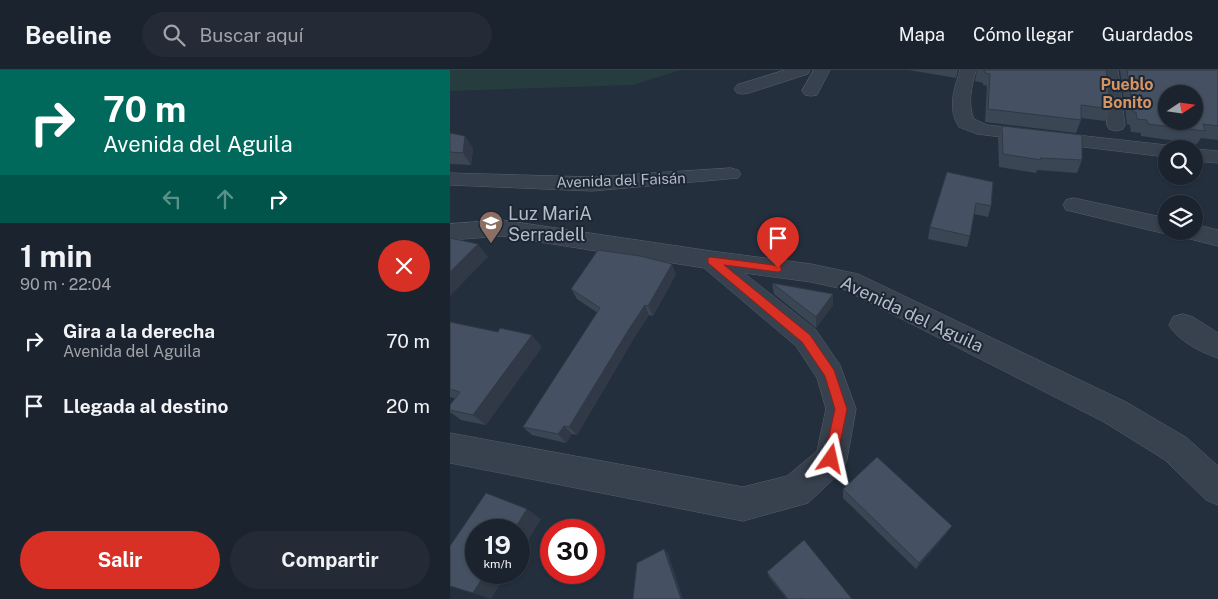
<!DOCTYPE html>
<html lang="es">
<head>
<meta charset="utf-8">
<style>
	:root { --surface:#1b232e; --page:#242b36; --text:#f1f3f6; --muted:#a0a4aa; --line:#39404a; --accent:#d93025 }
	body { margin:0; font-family:"Public Sans",sans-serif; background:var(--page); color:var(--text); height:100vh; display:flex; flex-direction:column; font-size:19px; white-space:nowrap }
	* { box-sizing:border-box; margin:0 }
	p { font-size:16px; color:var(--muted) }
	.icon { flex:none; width:28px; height:28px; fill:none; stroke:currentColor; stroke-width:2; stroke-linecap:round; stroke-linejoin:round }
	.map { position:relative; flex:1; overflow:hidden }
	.sheet { display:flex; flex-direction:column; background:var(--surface); width:450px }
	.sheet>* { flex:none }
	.guide { background:#00695c; color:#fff; overflow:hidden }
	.needle { width:32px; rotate:77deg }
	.tools { position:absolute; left:708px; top:15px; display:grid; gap:10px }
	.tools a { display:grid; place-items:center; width:45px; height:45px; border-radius:50%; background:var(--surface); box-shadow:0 1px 4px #0004,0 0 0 1px var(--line); font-size:25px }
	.speed { position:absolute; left:15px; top:449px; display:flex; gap:10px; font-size:25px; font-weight:700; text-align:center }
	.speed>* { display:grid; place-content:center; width:65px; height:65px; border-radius:50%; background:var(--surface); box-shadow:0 1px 4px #0004,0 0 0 1px var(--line); line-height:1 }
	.speed small { font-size:12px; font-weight:400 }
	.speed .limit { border:8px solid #d22; background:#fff; color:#111 }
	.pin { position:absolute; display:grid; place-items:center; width:42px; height:42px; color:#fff; margin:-51px -21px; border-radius:50% 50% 50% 0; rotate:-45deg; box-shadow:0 0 5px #0007 }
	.pin .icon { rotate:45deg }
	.me { position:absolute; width:55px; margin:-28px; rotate:11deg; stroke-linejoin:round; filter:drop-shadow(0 0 4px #0008) }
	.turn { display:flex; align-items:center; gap:18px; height:105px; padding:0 20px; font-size:22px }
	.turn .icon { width:65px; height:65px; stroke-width:2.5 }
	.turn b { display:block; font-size:35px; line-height:42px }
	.lanes { display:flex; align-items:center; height:48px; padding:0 20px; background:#0003; justify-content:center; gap:25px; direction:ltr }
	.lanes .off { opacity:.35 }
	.round { display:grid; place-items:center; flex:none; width:52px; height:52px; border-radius:26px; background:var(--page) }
	.head { display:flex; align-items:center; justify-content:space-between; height:85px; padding:0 20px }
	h1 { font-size:30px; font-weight:700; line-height:38px }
	.action { display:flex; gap:10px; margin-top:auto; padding:10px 20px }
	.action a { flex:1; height:58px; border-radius:30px; background:var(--accent); color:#fff; font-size:20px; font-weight:700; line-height:58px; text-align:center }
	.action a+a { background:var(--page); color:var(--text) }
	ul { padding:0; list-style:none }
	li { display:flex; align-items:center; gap:15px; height:65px; padding:0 20px }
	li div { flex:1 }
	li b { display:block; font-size:19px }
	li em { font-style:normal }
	header { display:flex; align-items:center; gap:30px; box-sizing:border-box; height:70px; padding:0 25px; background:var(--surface); border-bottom:1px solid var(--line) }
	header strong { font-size:24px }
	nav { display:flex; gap:28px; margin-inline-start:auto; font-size:18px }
	.search { width:350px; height:45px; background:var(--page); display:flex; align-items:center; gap:12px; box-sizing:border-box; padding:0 18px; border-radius:28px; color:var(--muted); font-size:19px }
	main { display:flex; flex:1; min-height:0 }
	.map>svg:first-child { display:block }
	.green { fill:#263c3f }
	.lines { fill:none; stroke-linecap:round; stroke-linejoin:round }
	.street-casing { stroke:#565f6c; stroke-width:1 }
	.street { fill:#38414e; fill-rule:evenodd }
	.wall { fill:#3b4654 }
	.shaded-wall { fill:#303945 }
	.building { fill:#455162; stroke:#303945; fill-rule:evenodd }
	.route { fill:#d93025; stroke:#8d1f18 }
	.labels { text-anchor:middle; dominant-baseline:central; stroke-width:4; stroke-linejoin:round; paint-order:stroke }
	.far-street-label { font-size:15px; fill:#b4bcc9; stroke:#1d2633 }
	.far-neighbourhood-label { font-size:16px; font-weight:bold; fill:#d59563; stroke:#1d2633 }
	.poi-label { font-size:18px; fill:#b4bcc9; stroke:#1d2633; text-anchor:start }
	.street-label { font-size:18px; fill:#b4bcc9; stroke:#1d2633 }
</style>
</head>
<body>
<header>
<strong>Beeline</strong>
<div class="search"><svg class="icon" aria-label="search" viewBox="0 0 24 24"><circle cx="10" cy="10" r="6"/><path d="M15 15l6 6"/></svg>Buscar aquí</div>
<nav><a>Mapa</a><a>Cómo llegar</a><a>Guardados</a></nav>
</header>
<main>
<section class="sheet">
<div class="guide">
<div class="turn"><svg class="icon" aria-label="right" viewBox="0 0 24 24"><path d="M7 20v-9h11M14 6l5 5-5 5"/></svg><div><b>70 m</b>Avenida del Aguila</div></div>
<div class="lanes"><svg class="icon off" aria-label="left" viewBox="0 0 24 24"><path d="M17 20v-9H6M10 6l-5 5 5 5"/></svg><svg class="icon off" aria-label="ahead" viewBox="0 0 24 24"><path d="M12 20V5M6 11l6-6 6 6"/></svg><svg class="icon" aria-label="right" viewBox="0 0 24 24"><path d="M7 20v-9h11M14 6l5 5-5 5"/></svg></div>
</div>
<div class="head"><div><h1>1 min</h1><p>90 m · 22:04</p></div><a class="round" style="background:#d93025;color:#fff"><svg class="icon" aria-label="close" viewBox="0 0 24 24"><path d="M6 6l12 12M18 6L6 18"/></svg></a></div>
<ul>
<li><svg class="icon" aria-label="right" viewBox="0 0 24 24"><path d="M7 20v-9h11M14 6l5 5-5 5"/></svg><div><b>Gira a la derecha</b><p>Avenida del Aguila</p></div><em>70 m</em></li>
<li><svg class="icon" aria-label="arrive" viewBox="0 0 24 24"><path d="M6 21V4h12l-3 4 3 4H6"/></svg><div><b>Llegada al destino</b></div><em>20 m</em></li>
</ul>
<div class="action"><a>Salir</a><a>Compartir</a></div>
</section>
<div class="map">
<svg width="768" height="529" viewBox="0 0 768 529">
	<rect width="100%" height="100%" fill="#242f3e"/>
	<!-- green -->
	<polygon class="green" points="0,0 231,0 183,15 0,21"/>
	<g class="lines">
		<defs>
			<g id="street">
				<polygon points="335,0 360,0 358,4 299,23 293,24 287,23 284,19 287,15"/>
				<polygon points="364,0 380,0 367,25 361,26 355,25 352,21"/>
				<path d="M 510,0 L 526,0 C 522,16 517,33 524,49 L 537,55 L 716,75 L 724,79 L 716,79 L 716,87 L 527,64 L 509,57 C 497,39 504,19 510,0 Z"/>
				<polygon points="652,0 668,0 675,55 673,59 666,61 659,59 657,55"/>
				<polygon points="744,79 768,81 768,93 744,91"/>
				<polygon points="281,98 288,100 291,104 288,108 142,121 0,115 0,103 142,107"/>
				<polygon points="624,128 716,148 716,161 724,161 716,164 616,140 613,135 616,130"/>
				<polygon points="52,150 261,181 361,194 408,204 676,332 737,368 768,396 768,435 756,430 715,390 654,352 393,219 361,212 294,203 366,260 390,295 406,339 397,389 393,400 358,433 293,451 0,393 0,363 293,417 337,406 367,381 376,339 367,308 346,276 254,198 52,166 0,170 0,154"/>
				<polygon points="744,154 768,160 768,176 732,167 729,161 744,161"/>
				<path d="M 733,244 L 743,247 L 768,263 L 768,288 C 752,283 727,270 719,255 L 723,247 Z"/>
			</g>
		</defs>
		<!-- street casing -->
		<use href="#street" class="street-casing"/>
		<!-- street -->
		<use href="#street" class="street"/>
	</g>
	<!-- wall -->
	<g class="wall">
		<polygon points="459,0 508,0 506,8"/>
		<polygon points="527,0 656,0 661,39 655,51 631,48 631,50 626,63 535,52 537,16 533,15 533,13 525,11"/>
		<polygon points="670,0 768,0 768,70 751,68 747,74 691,66 691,63 681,62 680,55 677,54"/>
		<polygon points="552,56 632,90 627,103 587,100 586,103 549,97 548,68"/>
		<polygon points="0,63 23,78 21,95 0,94"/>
		<polygon points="497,102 541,136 538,147 524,144 520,166 517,177 478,169 480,157"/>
		<polygon points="226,204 203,246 199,245 184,268 127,365 122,364 116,373 82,365 73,357 148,243 127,229 121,219"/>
		<polygon points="322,213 383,235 366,258 324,224"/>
		<polygon points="0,252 92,277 36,355 11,350 0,342 0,335 5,328 0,327"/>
		<polygon points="393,419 497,463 466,499 393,428"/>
		<polygon points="317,502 402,529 337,529 319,507"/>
	</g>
	<!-- shaded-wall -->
	<g class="shaded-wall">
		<polygon points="15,66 23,78 21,95 13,83"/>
		<polygon points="28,174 38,187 0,226 0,202"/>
		<polygon points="222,194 226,204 203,246 198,236"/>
		<polygon points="383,224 383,235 366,258 366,247"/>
		<polygon points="195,235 199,245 184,268 127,365 119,357 179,259"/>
		<polygon points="82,265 92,277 36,355 23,345"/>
		<polygon points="114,356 122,364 116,373 108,364"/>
		<polygon points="77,439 91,449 77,472 78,476 74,485 69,486 69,460 64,460"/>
		<polygon points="502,456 497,463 466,499 469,493"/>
		<polygon points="214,479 218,483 233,529 231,529"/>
		<polygon points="36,502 57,502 41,529 23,523"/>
	</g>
	<!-- building -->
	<g class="building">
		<polygon points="533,0 656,0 661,39 631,35 631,50 538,39 540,4 535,3 535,1"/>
		<path d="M 677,0 L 768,0 L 768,56 L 753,54 L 755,61 L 698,54 L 697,50 L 687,49 L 686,42 L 683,42 ZM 716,24 L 744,24 L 744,51 L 716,51 Z"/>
		<polygon points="552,56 632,65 632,90 590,88 591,90 553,84"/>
		<polygon points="0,63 15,66 13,83 0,82"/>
		<polygon points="497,102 543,112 541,136 526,133 520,166 480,157"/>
		<polygon points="0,168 28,174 0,202"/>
		<polygon points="148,180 190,186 222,194 198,236 195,235 179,259 119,357 114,356 108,364 73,357 150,238 121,219"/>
		<polygon points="322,213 383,224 366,247"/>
		<polygon points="0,252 48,262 50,258 82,265 23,345 0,340 0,335 10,322 0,319"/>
		<polygon points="427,387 502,456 469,493 393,419"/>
		<polygon points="36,423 77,439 64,460 26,460 26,502 36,502 23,523 0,516 0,476"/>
		<polygon points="354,470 402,529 353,529 352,528 351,529 338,529 317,502"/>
		<polygon points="214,479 231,529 183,529 187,493"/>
	</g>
	<!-- route -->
	<polygon class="route" points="261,187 331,196 331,201 328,202 274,195 360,265 384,300 397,339 386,393 381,395 376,393 374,389 385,339 375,306 352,272 258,193 258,188"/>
	<!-- icons -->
	<defs>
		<symbol id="school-pin" viewBox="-11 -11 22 30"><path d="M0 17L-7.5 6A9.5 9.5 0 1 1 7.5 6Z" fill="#8d6e63" stroke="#1d2633"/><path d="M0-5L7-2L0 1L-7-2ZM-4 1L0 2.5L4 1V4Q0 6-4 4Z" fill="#fff"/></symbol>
	</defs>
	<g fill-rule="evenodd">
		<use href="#school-pin" x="27" y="139" width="28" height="38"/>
	</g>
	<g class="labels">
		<!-- far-street labels -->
		<g class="far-street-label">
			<text transform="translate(171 110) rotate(-2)">Avenida del Faisán</text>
		</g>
		<!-- far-neighbourhood labels -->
		<g class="far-neighbourhood-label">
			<text x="677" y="14">Pueblo<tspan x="677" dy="18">Bonito</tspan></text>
		</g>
		<!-- poi labels -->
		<g class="poi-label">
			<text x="58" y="143">Luz MariA<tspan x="58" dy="21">Serradell</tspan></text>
		</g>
		<!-- street labels -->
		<g class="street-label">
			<text transform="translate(462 244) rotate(25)">Avenida del Aguila</text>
		</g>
	</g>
</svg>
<div class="tools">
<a><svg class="needle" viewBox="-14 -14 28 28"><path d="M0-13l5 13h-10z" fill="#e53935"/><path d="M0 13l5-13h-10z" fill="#a0a4aa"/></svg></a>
<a><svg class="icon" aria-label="search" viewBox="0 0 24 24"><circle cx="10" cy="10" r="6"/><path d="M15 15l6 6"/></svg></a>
<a><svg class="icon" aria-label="layers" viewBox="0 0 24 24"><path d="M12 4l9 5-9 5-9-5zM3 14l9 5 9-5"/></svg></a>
</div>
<div class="speed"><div>19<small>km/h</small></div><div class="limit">30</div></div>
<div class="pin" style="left:328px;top:198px;background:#d93025"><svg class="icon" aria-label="arrive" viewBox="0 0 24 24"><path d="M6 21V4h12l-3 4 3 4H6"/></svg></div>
<svg class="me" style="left:381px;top:389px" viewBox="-20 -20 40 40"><path d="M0-17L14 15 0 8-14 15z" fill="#d93025" stroke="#fff" stroke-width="4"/></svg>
</div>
</main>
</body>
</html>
